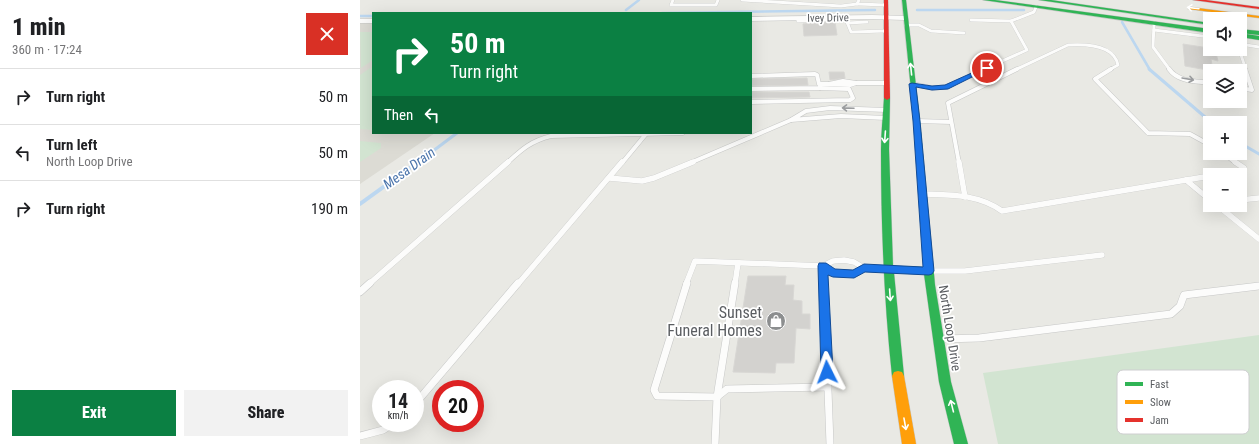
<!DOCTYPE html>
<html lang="en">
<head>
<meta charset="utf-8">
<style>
	:root { --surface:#fff; --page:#f2f2f2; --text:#202124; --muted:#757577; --line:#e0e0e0; --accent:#0b8043 }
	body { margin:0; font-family:"Roboto Condensed",sans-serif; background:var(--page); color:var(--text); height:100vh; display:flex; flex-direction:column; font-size:15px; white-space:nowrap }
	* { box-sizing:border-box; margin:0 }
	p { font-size:13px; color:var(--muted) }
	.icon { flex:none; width:22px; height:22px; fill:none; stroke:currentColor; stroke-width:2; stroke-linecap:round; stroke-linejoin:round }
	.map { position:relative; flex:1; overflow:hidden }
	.drawer { display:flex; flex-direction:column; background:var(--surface); width:360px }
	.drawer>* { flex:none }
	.top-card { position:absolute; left:12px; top:12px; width:380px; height:122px; border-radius:0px; box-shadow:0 4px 16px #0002; background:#0b8043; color:#fff; overflow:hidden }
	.fabs { position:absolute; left:843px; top:12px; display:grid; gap:8px }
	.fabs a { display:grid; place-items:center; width:44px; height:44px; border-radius:0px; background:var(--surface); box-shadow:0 4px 16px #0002; font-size:20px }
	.speed { position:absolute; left:12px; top:380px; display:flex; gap:8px; font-size:20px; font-weight:700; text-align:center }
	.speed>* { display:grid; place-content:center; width:52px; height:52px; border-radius:50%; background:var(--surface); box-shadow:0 4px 16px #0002; line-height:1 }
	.speed small { font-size:10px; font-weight:400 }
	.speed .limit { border:6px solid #d22; background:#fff; color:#111 }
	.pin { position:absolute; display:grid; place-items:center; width:34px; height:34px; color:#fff; margin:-17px; border:2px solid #fff; border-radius:50%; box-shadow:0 1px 4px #0007 }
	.me { position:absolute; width:44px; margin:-22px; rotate:357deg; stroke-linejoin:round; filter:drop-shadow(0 0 3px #0008) }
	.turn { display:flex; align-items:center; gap:14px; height:84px; padding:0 12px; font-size:18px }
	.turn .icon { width:52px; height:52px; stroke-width:2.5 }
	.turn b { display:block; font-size:28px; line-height:34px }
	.then { display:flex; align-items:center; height:38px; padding:0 12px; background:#0003; gap:8px; font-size:15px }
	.round { display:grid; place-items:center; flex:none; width:42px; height:42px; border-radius:0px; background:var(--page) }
	.headline { display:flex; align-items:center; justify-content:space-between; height:68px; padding:0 12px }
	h1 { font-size:24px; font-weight:800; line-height:30px }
	.button { display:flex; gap:8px; margin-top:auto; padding:8px 12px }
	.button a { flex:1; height:46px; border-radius:0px; background:var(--accent); color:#fff; font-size:16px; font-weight:800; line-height:46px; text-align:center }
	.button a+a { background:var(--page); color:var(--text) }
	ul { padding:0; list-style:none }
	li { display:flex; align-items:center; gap:12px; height:56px; padding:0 12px; border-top:1px solid var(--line) }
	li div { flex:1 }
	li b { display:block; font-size:15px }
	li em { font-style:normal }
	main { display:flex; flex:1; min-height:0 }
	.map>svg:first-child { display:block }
	.education { fill:#dcdbd4 }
	.green { fill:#d2e4d1 }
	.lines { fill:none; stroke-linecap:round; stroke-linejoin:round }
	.stream-far2 { stroke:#bcd7f0; stroke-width:2.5 }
	.stream-far1 { stroke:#bcd7f0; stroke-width:3 }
	.stream { stroke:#bcd7f0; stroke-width:4 }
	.building { fill:#d3d2cf; stroke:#d8d7d4 }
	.lane-far3-casing { stroke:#c6c7c6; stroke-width:3.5 }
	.lane-far2-casing { stroke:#c6c7c6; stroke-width:5 }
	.lane-far1-casing { stroke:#c6c7c6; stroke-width:6 }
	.lane-casing { stroke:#c6c7c6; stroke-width:8 }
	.street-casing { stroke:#c6c7c6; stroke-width:1 }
	.fast-casing { stroke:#c6c7c6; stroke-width:1 }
	.slow-casing { stroke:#c6c7c6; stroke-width:1 }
	.jam-casing { stroke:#c6c7c6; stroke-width:1 }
	.lane-far3 { stroke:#fcfcfb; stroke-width:3 }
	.lane-far2 { stroke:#fcfcfb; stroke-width:4 }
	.lane-far1 { stroke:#fcfcfb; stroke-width:5.5 }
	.lane { stroke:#fcfcfb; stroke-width:7 }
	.street { fill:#fcfcfb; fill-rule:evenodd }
	.fast { fill:#30b455; fill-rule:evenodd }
	.slow { fill:#ff9f0a; fill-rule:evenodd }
	.jam { fill:#e5322d; fill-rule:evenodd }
	.oneway { stroke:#fff }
	.oneway2 { stroke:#9b9d9f }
	.route { fill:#1a73e8; stroke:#114b97 }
	.labels { text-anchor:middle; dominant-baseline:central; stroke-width:3.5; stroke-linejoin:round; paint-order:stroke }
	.far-street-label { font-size:11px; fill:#5a5d61; stroke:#fff }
	.street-label { font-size:13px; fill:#5a5d61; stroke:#fff }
	.water-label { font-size:14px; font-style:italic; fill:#4b75ac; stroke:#fff }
	.near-poi-label { font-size:16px; fill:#5a5d61; stroke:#fff; text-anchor:end }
	.key { fill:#fff; stroke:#ceced0; stroke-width:1 }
	.key-label { font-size:11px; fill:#5a5d61 }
</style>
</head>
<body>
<main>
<section class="drawer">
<div class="headline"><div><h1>1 min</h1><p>360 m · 17:24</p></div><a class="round" style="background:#d93025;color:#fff"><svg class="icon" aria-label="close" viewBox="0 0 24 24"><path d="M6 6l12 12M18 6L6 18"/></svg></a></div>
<ul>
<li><svg class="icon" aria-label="right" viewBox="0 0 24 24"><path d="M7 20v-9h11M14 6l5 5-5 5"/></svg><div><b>Turn right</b></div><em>50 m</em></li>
<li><svg class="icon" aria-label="left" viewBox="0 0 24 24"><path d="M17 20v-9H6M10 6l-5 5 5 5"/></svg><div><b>Turn left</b><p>North Loop Drive</p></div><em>50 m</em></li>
<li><svg class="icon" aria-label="right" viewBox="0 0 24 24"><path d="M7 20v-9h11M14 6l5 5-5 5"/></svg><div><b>Turn right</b></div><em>190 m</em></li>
</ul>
<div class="button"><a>Exit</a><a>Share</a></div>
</section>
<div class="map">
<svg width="899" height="444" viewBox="0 0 899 444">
	<rect width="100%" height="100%" fill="#e9e9e4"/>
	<!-- education -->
	<polygon class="education" points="0,23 13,23 13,133 75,133 0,184"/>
	<!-- green -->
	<g class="green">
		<polygon points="0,32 13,32 13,60 1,68"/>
		<polygon points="13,66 13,130 0,129 0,75"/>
		<polygon points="0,141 21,143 21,148 0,162"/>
		<polygon points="899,335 899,444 638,444 623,373"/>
	</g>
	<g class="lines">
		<!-- stream-far2 -->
		<g class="stream-far2">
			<polyline points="266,10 279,0"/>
			<polyline points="557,10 664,10"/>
			<polyline points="302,13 515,10"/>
			<polyline points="0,16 13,16"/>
			<polyline points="762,22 790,70"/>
		</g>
		<!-- stream-far1 -->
		<g class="stream-far1">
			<polyline points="789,69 852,123"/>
			<polyline points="880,143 899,154"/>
			<polyline points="57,163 97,133"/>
		</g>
		<!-- stream -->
		<polyline class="stream" points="0,204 58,162"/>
	</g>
	<!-- building -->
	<g class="building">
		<polygon points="475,22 477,35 444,36 443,24"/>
		<polygon points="823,44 855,49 858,61 851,59 853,71 825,66"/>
		<polygon points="469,72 484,72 485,78 470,80"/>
		<polygon points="447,78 448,85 391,86 391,79"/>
		<polygon points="391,92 449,92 450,97 391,98"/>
		<polygon points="388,276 426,276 425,285 434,285 433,300 442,301 442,314 450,314 450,329 436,328 434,363 416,363 415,373 373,372"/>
	</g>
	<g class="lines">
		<defs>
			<g id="lane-far3">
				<polyline points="313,0 311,5 356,5 358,0"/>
				<polyline points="382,0 481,6 497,4"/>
				<polyline points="499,0 497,4 526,5"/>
				<polyline points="485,17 491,32 526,31"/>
				<polyline points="438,18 438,21 485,19"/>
				<polyline points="611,20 651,21 674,12 676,7"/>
				<polyline points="487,23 507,22"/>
				<polyline points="794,23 793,47 810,70"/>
				<polyline points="546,25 559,25 571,31 604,33"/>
				<polyline points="794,30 850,37"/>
				<polyline points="880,44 899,47"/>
				<polyline points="879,49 886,70"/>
				<polyline points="622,70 667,50 651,21"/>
				<path d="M 655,70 L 708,45 C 725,44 754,45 758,65 L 749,70"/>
			</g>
			<g id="lane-far2">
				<polyline points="751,69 735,79 788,133 830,134 850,145"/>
				<path d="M 809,69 C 818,82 836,81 850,83"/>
				<polyline points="391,76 455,74 457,75 459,84 469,84"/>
				<polygon points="483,81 496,83 490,85 469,84"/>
				<polyline points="496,83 526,83"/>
				<polyline points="552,84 572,88 586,87 625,69"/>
				<polyline points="880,88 892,90 885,69"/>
				<polyline points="391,89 460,88 460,86"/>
				<polyline points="391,102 490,100 493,98 489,89 460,88"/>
				<polyline points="526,118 481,116 431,120 446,111 470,108 527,110"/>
				<polyline points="557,121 591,122"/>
				<polyline points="863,153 876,163"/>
				<path d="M 147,163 C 162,149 171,141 191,136 L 323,133"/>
				<polyline points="262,163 286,134"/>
				<polyline points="330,163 431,120"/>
				<polyline points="599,163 588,103 657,69"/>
			</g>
			<g id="lane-far1">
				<polyline points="599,162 605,197"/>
				<polyline points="857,175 878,172 884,168 875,162"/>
				<polyline points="249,178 282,181 294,178 333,162"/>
				<polyline points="826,180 850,200"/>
				<path d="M 563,194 C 591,195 618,194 642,211 L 850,176"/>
				<polyline points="880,200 899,198"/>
				<polyline points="857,205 899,239"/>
				<path d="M 484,260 L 494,262 L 504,268 C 489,277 477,276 463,266 L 473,261 Z"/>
				<polyline points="504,268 528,269"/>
				<polyline points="571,271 605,271 742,255"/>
				<polyline points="9,284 148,162"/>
				<polyline points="158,284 262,162"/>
				<polyline points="326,284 335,261 463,266 464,284"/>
				<polyline points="375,284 378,263"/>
			</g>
			<g id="lane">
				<polyline points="327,283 294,390 297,396 357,397 355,444"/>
				<polyline points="464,283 470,444"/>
				<polyline points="0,292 10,283"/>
				<polyline points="582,339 619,338 811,314 820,306 824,295 899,286"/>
				<polyline points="357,397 375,283"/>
				<polyline points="357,397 367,389 468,387"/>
				<polyline points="55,404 158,283"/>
				<polyline points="0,436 23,430 34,423"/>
			</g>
			<g id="street">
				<polygon points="512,15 545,16 548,18 545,20 512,19 391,21 391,17"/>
				<rect x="0" y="19" width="13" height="4"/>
			</g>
			<g id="fast">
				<path d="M 542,0 L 546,0 L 560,120 L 575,285 L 591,382 L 608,444 L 594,444 L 579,382 L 564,274 L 534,273 L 544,376 L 542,380 L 538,381 L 534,380 L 532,376 C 524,301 521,225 521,150 C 521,133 523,115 524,98 L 527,96 L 530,98 L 529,149 L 533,266 L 564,267 L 554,120 Z"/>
				<polygon points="623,0 635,0 850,29 850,33"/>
				<polygon points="679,0 691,0 850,23 850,25"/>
				<polygon points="880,29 899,31 899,35 880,33"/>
				<polygon points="880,33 899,36 899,40 880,37"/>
			</g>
			<g id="slow">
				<polygon points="830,7 899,16 899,18 828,9"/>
				<polygon points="538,371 542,372 544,376 556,444 542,444 532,376 534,372"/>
			</g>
			<g id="jam">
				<polygon points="524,0 528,0 530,98 527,100 524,98"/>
				<polygon points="833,0 846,0 899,7 899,9"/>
			</g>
		</defs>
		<!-- lane-far3 casing -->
		<use href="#lane-far3" class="lane-far3-casing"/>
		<!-- lane-far2 casing -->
		<use href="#lane-far2" class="lane-far2-casing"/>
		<!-- lane-far1 casing -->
		<use href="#lane-far1" class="lane-far1-casing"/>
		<!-- lane casing -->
		<use href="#lane" class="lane-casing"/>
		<!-- street casing -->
		<use href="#street" class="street-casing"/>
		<!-- fast casing -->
		<use href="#fast" class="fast-casing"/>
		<!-- slow casing -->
		<use href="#slow" class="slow-casing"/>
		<!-- jam casing -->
		<use href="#jam" class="jam-casing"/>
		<!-- lane-far3 -->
		<use href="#lane-far3" class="lane-far3"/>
		<!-- lane-far2 -->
		<use href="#lane-far2" class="lane-far2"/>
		<!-- lane-far1 -->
		<use href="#lane-far1" class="lane-far1"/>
		<!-- lane -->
		<use href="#lane" class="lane"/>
		<!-- street -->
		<use href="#street" class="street"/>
		<!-- fast -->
		<use href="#fast" class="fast"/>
		<!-- slow -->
		<use href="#slow" class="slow"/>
		<!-- jam -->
		<use href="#jam" class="jam"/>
	</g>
	<!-- one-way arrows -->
	<defs><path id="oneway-shaft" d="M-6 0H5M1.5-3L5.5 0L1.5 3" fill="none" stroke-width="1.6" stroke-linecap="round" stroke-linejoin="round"/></defs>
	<g class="oneway">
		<use href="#oneway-shaft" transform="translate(833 8) rotate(-173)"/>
		<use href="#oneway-shaft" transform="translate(551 69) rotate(-96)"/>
		<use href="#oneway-shaft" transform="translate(525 137) rotate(94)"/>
		<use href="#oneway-shaft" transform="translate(530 295) rotate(86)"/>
		<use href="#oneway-shaft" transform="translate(592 406) rotate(-104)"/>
		<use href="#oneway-shaft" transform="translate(545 424) rotate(80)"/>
	</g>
	<g class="oneway2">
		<use href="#oneway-shaft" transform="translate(828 79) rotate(10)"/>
		<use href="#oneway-shaft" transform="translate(488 108) rotate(-178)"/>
	</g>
	<!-- route -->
	<polygon class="route" points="625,67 630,68 588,89 572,90 556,87 560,121 574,271 572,274 569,275 505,272 494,278 473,277 468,275 473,372 471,376 467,377 463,376 461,372 458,266 459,263 466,263 475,269 493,270 504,264 563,267 553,121 549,84 552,83 572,86 585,85"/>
	<!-- icons -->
	<defs>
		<symbol id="shop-disc" viewBox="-11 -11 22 22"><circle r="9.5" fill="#8c8e8f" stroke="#fff"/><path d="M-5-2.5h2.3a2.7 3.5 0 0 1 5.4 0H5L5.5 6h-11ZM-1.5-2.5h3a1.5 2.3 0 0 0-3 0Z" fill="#fff"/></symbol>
	</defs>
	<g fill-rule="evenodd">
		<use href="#shop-disc" x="405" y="310" width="22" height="22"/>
	</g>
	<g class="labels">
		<!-- far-street labels -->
		<g class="far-street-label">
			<text transform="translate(468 18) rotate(-1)">Ivey Drive</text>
		</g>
		<!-- street labels -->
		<g class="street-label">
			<text transform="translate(590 328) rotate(81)">North Loop Drive</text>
		</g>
		<!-- water labels -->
		<g class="water-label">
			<text transform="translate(49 168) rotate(-36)">Mesa Drain</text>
		</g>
		<!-- near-poi labels -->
		<g class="near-poi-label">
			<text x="402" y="312">Sunset<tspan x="402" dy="18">Funeral Homes</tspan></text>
		</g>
	</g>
	<!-- legend -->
	<rect x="757" y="370" width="132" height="64" rx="6" class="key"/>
	<rect x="765" y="382" width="18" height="4" fill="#30b455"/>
	<rect x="765" y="400" width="18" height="4" fill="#ff9f0a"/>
	<rect x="765" y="418" width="18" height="4" fill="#e5322d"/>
	<g class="key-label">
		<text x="790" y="388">Fast</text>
		<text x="790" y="406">Slow</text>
		<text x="790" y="424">Jam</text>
	</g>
</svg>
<div class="fabs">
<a><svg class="icon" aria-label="sound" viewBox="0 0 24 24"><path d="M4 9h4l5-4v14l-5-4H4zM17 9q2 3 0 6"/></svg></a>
<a><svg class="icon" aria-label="layers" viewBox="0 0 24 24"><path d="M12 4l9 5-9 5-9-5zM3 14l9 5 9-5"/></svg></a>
<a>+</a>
<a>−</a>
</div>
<div class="speed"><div>14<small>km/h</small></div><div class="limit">20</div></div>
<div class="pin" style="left:627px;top:68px;background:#d93025"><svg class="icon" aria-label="arrive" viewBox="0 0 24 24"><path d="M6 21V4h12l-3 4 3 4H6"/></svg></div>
<svg class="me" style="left:467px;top:372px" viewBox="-20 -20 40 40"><path d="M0-17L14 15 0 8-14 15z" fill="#1a73e8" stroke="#fff" stroke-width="4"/></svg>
<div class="top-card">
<div class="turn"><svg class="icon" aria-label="right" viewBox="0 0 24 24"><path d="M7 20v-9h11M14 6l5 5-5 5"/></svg><div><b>50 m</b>Turn right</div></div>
<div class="then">Then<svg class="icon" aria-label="left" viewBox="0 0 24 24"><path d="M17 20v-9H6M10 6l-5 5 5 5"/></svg></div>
</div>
</div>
</main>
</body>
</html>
